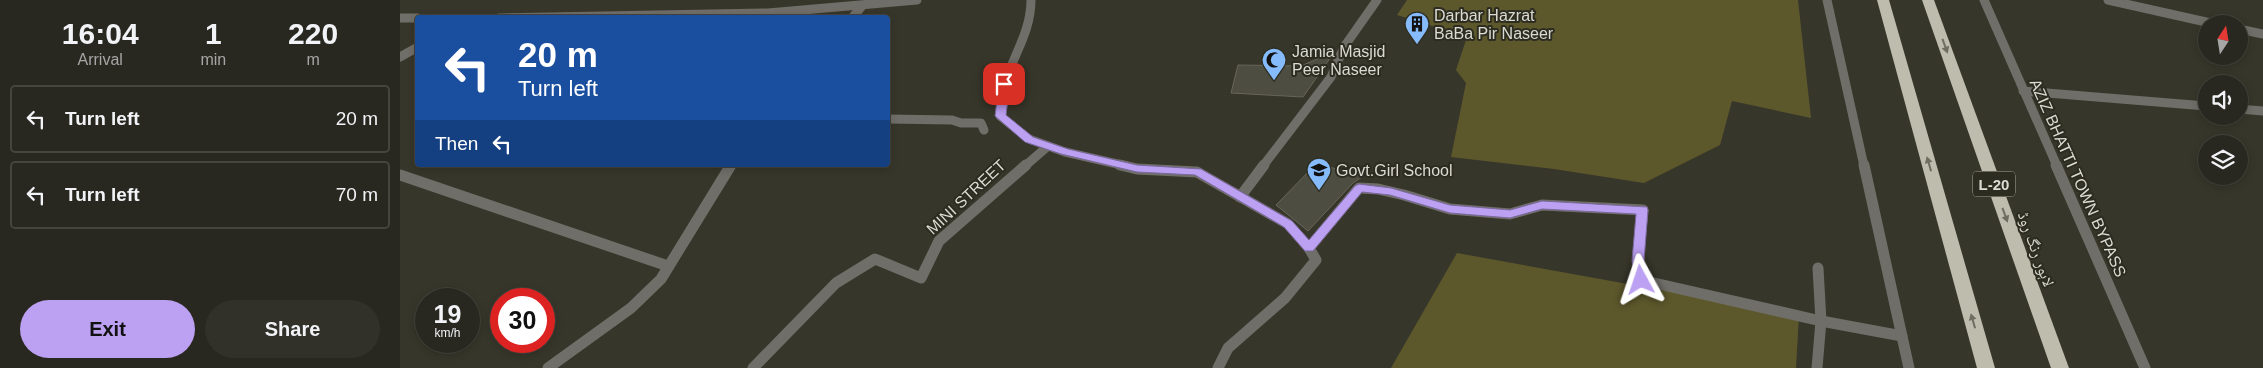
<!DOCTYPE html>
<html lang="en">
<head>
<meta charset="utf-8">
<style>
	:root { --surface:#292820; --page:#313029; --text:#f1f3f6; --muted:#a5a6a5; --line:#45443e; --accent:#bca0f2 }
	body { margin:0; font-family:Helvetica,"Noto Naskh Arabic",sans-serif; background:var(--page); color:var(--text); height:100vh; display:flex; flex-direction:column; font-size:19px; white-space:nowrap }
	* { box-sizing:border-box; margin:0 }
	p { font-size:16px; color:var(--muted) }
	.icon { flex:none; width:28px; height:28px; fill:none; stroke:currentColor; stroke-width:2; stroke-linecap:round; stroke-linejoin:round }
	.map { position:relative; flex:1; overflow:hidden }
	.details { display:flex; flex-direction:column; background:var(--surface); width:400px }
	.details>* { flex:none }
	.top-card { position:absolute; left:15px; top:15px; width:475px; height:152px; border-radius:5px; box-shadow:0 2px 8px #0003,0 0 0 1px var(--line); background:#1a4fa0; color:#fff; overflow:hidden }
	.needle { width:32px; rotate:12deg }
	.buttons { position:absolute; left:1798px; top:15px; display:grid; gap:10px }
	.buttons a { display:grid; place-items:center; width:50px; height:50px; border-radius:50%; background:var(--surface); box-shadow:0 2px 8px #0003,0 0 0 1px var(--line); font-size:25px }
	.speed { position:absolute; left:15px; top:288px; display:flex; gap:10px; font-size:25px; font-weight:700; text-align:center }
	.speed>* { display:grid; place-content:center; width:65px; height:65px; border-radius:50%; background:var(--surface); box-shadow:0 2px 8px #0003,0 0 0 1px var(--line); line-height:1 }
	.speed small { font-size:12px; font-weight:400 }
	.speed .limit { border:8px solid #d22; background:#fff; color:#111 }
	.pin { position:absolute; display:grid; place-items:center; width:42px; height:42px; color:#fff; margin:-21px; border-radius:10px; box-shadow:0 2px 8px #0006 }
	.me { position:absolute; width:55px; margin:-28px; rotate:355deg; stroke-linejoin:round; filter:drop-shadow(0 0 4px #0008) }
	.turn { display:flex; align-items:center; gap:18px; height:105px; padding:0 20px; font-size:22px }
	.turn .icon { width:65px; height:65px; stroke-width:2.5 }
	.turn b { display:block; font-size:35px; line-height:42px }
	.then { display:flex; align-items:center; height:48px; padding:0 20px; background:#0003; gap:10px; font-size:19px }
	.eta { display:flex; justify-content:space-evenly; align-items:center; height:85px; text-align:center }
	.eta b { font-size:30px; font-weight:700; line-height:35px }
	.primary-button { display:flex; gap:10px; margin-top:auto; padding:10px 20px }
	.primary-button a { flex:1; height:58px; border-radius:30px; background:var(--accent); color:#111; font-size:20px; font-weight:700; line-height:58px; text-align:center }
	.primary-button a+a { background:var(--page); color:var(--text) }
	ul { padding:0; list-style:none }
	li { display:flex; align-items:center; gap:15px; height:68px; margin:0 10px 8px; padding:0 10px; border:2px solid var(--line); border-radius:5px }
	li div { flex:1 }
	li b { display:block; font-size:19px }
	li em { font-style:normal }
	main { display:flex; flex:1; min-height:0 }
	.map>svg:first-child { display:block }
	.green { fill:#5d582b }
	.building { fill:#4e4d41; stroke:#676659 }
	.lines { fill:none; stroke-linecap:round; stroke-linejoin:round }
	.minor-far1 { stroke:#6f6e68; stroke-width:9 }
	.minor { stroke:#6f6e68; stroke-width:11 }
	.tertiary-far1 { stroke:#6f6e68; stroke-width:9 }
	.tertiary { stroke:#6f6e68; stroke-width:11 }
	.motorway { fill:#bdbcad; fill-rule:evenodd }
	.oneway { fill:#6e6d5f }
	.route { fill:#bca0f2; stroke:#7a689d }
	.labels { text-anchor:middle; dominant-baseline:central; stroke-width:4; stroke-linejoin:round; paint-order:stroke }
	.shield { fill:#2d2c20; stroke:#a7a69d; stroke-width:1 }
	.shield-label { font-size:15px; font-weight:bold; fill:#dbdbd3 }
	.poi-label { font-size:16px; fill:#dbdbd3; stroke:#2d2c20; text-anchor:start }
	.street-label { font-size:16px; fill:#dbdbd3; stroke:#2d2c20 }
</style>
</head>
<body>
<main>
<section class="details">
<div class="eta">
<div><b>16:04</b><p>Arrival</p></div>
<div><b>1</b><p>min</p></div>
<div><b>220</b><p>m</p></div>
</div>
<ul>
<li><svg class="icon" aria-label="left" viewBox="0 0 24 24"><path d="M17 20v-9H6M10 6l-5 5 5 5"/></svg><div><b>Turn left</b></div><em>20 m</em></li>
<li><svg class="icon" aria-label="left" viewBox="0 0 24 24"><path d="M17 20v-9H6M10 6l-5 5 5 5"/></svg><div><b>Turn left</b></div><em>70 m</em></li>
</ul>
<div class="primary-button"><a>Exit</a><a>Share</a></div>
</section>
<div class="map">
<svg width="1863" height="368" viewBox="0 0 1863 368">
	<rect width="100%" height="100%" fill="#37362a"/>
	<!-- green -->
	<g class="green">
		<polygon points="1007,0 1398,0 1411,118 1332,101 1320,145 1244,183 1154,169 1051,157 1066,83 1056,70 1067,37 997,15"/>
		<polygon points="1057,253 1399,315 1396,368 991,368"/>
	</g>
	<!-- building -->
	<g class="building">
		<polygon points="935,51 903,97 831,93 838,65 901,66"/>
		<polygon points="917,163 962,177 953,183 908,231 876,205"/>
	</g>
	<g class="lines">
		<!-- minor-far1 -->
		<g class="minor-far1">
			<path d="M 631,0 C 631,33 612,56 605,85 C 602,95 602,106 600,116 L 629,139 L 665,152 L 726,166"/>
			<polyline points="0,18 18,18"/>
			<polyline points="99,18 368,13 517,0"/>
			<polyline points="452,18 462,6"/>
			<polyline points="0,57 18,47"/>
			<polyline points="1623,91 1806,106"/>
			<polyline points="1839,109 1863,111"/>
			<polyline points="488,119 552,120 561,123 581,123 584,130"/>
			<polyline points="625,166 648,146"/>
			<polyline points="863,166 931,77 944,47 977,0"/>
		</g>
		<!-- minor -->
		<g class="minor">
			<polyline points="720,165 737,169 797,172 888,224 909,248 916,260 885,298 828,348 818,368"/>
			<polyline points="0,175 268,266"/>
			<polyline points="840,197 864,165"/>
			<polyline points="909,248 959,188 978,189 1004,195 1050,209 1110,214 1142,205 1243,210 1238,261 1241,280 1421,321 1502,336"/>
			<polyline points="148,368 231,308 261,279 331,165"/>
			<polyline points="353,368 436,283 475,259 521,278 539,241 626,165"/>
			<polyline points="1417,368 1421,321 1418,268"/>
		</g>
		<!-- tertiary-far1 -->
		<g class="tertiary-far1">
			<polyline points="1427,0 1464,166"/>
			<polyline points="1584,0 1657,166"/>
			<polyline points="1708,0 1815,24"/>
			<polyline points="1839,29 1863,34"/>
		</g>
		<!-- tertiary -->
		<g class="tertiary">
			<polyline points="1464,165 1509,368"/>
			<polyline points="1656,165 1745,368"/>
		</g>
		<!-- motorway -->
		<g class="motorway">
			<polygon points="1477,0 1489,0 1595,368 1577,368"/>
			<polygon points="1522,0 1534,0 1669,368 1651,368"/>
		</g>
	</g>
	<!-- one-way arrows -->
	<defs><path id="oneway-solid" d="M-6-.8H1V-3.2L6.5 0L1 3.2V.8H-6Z" transform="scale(1.25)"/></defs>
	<g class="oneway">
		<use href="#oneway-solid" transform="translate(1545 46) rotate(70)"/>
		<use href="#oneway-solid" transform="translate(1529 164) rotate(-106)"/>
		<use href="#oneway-solid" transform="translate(1605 215) rotate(70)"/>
		<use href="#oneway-solid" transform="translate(1573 321) rotate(-106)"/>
	</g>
	<!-- route -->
	<polygon class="route" points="604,81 610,84 606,115 633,137 668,149 737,165 801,169 892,221 909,240 955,186 959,184 991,188 1050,205 1110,210 1142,201 1247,207 1248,210 1244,261 1247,280 1241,285 1235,280 1232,261 1236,214 1142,209 1110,218 1050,213 990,195 962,192 913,251 905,251 884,227 795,175 737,172 661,154 625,142 595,116 599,84"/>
	<!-- icons -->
	<defs>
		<symbol id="building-pin" viewBox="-11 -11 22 30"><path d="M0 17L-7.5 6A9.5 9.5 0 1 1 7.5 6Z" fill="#86bbfb" stroke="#2d2c20"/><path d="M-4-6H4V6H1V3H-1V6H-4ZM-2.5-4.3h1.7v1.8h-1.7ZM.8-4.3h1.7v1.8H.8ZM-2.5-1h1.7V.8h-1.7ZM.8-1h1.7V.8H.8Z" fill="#111"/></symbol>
		<symbol id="mosque-pin" viewBox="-11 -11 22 30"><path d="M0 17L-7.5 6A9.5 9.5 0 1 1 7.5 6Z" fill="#86bbfb" stroke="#2d2c20"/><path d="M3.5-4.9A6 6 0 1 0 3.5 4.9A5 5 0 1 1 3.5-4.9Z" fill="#111"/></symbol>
		<symbol id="school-pin" viewBox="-11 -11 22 30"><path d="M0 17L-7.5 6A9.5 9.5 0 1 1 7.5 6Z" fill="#86bbfb" stroke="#2d2c20"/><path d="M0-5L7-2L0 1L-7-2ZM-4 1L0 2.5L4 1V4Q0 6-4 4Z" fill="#111"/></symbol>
	</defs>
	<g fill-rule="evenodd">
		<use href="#building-pin" x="1003" y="10" width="28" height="38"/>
		<use href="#mosque-pin" x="860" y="46" width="28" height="38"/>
		<use href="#school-pin" x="905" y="156" width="28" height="38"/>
	</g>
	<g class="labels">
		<!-- shield labels -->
		<rect class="shield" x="1573" y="171.5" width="42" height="25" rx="4"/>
		<g class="shield-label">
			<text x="1594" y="184">L-20</text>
		</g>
		<!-- poi labels -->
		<g class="poi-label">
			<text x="1034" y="15">Darbar Hazrat<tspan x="1034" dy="18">BaBa Pir Naseer</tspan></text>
			<text x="892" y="51">Jamia Masjid<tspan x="892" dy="18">Peer Naseer</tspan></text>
			<text x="936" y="170">Govt.Girl School</text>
		</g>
		<!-- street labels -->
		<g class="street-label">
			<text transform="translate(1678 178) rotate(66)">AZIZ BHATTI TOWN BYPASS</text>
			<text transform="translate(566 197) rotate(-43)">MINI STREET</text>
			<text transform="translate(1636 249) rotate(70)">لاہور رنگ روڈ</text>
		</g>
	</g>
</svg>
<div class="buttons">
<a><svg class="needle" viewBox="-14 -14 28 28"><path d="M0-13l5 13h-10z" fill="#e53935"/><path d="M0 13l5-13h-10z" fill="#a5a6a5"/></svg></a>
<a><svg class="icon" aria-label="sound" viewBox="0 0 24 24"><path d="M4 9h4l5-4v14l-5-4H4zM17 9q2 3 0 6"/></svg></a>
<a><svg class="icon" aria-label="layers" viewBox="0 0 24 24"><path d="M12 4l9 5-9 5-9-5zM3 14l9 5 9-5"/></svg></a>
</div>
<div class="speed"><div>19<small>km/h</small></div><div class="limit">30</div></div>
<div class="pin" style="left:604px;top:84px;background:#d93025"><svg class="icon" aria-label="arrive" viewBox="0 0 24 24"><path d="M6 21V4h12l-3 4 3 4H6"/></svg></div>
<svg class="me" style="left:1241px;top:280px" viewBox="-20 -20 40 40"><path d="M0-17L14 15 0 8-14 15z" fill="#bca0f2" stroke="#fff" stroke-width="4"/></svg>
<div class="top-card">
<div class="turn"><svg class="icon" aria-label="left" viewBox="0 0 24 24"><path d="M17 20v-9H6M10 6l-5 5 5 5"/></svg><div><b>20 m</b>Turn left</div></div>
<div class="then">Then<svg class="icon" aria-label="left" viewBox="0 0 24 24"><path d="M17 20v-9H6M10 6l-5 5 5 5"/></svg></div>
</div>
</div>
</main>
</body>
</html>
